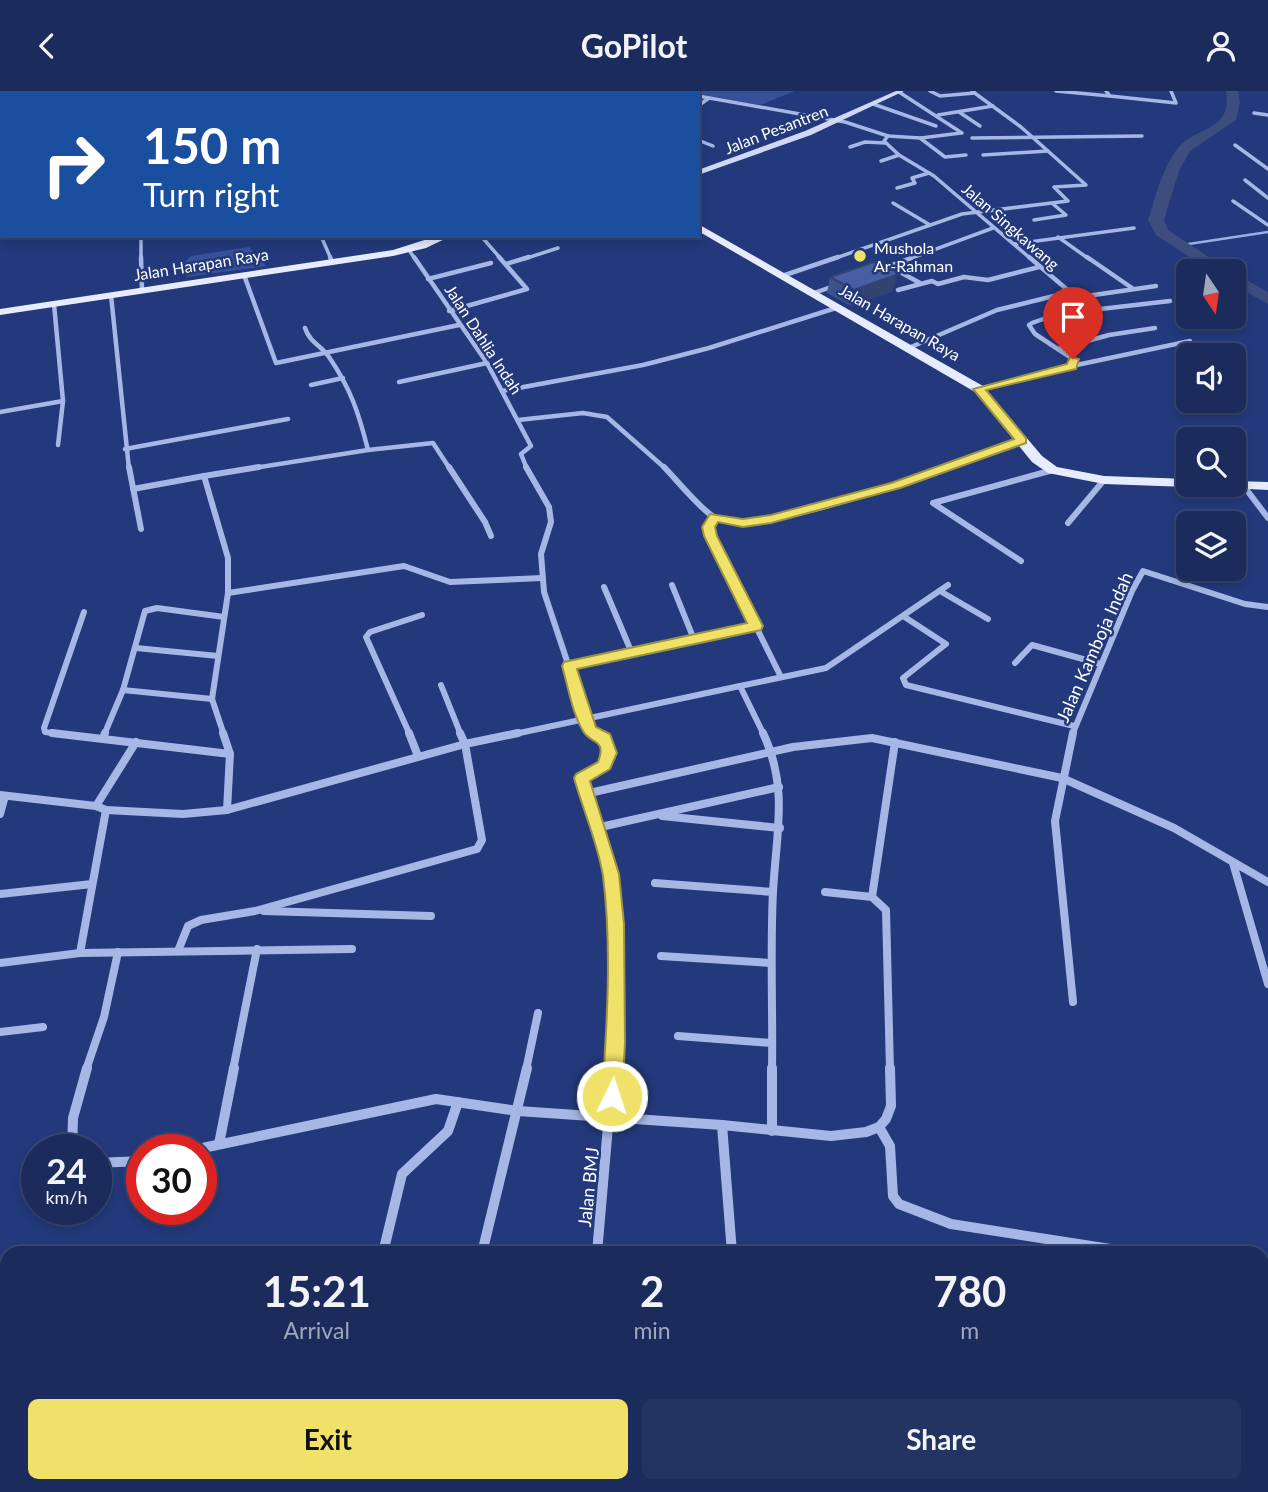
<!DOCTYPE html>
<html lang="en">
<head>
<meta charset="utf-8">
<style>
	:root { --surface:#1a2b5c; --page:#233362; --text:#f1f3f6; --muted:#9fa7bb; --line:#384772; --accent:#f0e269 }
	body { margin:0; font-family:Lato,sans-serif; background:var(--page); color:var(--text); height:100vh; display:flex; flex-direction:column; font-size:26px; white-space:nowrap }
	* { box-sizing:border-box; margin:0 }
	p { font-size:23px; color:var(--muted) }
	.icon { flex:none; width:38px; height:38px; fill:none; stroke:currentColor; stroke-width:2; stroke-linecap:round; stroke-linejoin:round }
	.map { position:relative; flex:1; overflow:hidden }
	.sheet { position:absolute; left:0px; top:1155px; width:1269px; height:247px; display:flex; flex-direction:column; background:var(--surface); border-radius:21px 21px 0 0; box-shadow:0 4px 10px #0003,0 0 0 2px var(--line) }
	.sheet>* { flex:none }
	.banner { position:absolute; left:0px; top:0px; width:700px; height:147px; box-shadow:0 4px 10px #0003,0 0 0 2px var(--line); background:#1a4fa0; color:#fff; overflow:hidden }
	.needle { width:46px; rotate:167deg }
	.buttons { position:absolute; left:1176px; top:168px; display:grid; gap:14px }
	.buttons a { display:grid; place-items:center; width:70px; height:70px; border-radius:10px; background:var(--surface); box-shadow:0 4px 10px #0003,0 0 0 2px var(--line); font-size:35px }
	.speed { position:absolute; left:21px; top:1043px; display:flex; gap:14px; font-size:35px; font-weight:700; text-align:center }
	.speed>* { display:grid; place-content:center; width:91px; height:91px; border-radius:50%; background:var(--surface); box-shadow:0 4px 10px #0003,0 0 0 2px var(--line); line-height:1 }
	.speed small { font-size:18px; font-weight:400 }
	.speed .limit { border:10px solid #d22; background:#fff; color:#111 }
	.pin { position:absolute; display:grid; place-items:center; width:60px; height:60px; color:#fff; margin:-72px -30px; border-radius:50% 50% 50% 0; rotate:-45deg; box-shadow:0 0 7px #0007 }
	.pin .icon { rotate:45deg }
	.me { position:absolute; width:77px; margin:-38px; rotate:4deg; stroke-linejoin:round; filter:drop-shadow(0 0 5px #0008) }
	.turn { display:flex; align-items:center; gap:24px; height:147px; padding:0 28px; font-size:32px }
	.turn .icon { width:91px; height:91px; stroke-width:2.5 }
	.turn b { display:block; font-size:49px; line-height:60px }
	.eta { display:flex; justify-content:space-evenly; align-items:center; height:119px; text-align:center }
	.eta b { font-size:42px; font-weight:700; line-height:49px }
	.button { display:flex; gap:14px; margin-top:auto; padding:14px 28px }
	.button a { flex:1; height:80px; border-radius:10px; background:var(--accent); color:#111; font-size:28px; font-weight:700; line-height:80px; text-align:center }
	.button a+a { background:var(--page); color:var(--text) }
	header { display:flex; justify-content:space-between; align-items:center; height:91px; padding:0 28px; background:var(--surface); font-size:32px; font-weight:700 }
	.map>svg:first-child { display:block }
	.green { fill:#365099 }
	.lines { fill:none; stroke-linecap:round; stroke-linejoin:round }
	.stream-far1 { stroke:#9aafe6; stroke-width:2.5 }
	.stream { stroke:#9aafe6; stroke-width:6 }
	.river { fill:#3d4d7e; fill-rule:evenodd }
	.street-far4 { stroke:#a6b7e5; stroke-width:3.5 }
	.street-far3 { stroke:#a6b7e5; stroke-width:4.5 }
	.street-far2 { stroke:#a6b7e5; stroke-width:6 }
	.street-far1 { stroke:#a6b7e5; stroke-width:8 }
	.street { stroke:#a6b7e5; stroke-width:10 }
	.secondary { fill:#cfd8f5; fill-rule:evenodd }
	.primary { fill:#e6ebfd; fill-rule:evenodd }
	.wall { fill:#3d528b }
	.shaded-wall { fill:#324271 }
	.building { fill:#475fa2; stroke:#324271; stroke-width:2 }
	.route { fill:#f0e269; stroke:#9c9344; stroke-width:2 }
	.poi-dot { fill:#f0e269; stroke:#23397b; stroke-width:2.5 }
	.labels { text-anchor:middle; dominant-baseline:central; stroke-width:5; stroke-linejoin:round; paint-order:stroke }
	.far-street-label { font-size:16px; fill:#fff; stroke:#23397b }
	.far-poi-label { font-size:16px; fill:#fff; stroke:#23397b; text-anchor:start }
	.street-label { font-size:18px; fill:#fff; stroke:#23397b }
</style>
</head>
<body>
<header><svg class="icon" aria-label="back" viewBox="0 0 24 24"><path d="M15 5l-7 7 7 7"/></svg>GoPilot<svg class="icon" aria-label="person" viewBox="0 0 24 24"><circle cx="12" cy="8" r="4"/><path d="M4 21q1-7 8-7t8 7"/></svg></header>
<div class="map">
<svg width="1268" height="1401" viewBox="0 0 1268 1401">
	<rect width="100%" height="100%" fill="#23397b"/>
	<!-- green -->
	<g class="green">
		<polygon points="679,0 795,0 760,14"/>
		<polygon points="249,156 266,175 187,186 184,172 191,165"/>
	</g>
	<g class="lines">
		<!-- stream-far1 -->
		<polyline class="stream-far1" points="1182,154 1268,141"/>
		<!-- stream -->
		<g class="stream">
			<polyline points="799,1395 836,1401"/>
			<polyline points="221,1401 245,1395"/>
		</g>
		<!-- river -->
		<g class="river">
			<path d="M 1226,0 L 1238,0 L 1240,11 L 1236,29 L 1190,60 L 1179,80 L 1164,129 L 1168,139 L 1230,180 L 1211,180 L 1156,144 L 1148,129 C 1156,105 1162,78 1177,58 C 1196,34 1233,41 1226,0 Z"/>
			<polygon points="1234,182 1268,201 1268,213 1234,194"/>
		</g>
		<!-- street-far4 -->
		<g class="street-far4">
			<polyline points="46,0 57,2"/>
			<polyline points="541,0 550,2"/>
			<polyline points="930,0 940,5 975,2"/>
			<polyline points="1056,0 1110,5"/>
			<polyline points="1106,0 1110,5 1176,12 1171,0"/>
			<polyline points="899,1 962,42"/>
			<polyline points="10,2 14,0"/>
			<polyline points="109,2 112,0"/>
			<polyline points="240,2 246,0"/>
			<polyline points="518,2 521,0"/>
			<polyline points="601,2 603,0"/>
			<polyline points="652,2 671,2"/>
			<polyline points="698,5 845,31 888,45 884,50 899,64 934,85 1031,168"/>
			<polyline points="873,13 936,35"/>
			<polyline points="698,15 709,7"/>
			<polyline points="959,21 980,35"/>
			<polyline points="1254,22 1268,24"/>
			<polyline points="938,24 993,15"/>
			<polyline points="888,45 920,47 945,66 966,64"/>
			<polyline points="921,47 961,42"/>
			<polyline points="972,47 1142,45"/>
			<polyline points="698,49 713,55"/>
			<polyline points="1235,54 1268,78"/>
			<polyline points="850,56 865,51 885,52"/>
			<polyline points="983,64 1048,60"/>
			<polyline points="881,70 899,64"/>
			<polyline points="1245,89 1268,107"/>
			<polyline points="897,97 915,92 912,87 929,82"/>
			<polyline points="1233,110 1268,134"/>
			<polyline points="893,112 930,134"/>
			<polyline points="0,123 2,119"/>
			<polyline points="1034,129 1066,124 1053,113"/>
			<polyline points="141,145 141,168"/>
			<polyline points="321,145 331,168"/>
			<polyline points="481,145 501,168"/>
			<polyline points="1058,146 1089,168"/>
			<polyline points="1014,153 1134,137"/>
			<polyline points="409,159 415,168"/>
			<polyline points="524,168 558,157"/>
			<polyline points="833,168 962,123 1068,110 1054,96 1086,94 1021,36 972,0"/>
			<polyline points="909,168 993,137"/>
		</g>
		<!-- street-far3 -->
		<g class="street-far3">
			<polyline points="141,166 142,199"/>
			<polyline points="330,166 332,171"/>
			<polyline points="414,166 487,272 531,355 521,363 527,378"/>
			<polyline points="1087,166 1132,197"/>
			<polyline points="506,173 529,166"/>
			<polyline points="889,175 920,192"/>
			<polyline points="878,179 914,166"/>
			<polyline points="244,184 276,272 459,234"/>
			<polyline points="785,184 838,166"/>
			<polyline points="428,188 491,172"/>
			<polyline points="898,199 932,190 938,193 964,186 988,189 1039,176"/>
			<polyline points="1070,201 1080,206 1156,195"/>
			<polyline points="814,202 834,195"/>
			<polyline points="111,204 129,378"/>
			<polyline points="54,213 63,310 58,354"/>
			<polyline points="449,220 527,198 499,166"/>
			<polyline points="911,256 997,219 1070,201 1029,166"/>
			<polyline points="1058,258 1109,244 1155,237"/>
			<polyline points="1072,275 1190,250"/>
			<polyline points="399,291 487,272"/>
			<polyline points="311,294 343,287"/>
			<polyline points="979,298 1072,275 1073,268 1035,243 1029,234 1032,232 1057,223 1170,210"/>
			<polyline points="502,300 643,274 709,257 839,216"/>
			<polyline points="0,321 63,310"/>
			<polyline points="518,329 583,322 607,326 666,378"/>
			<polyline points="125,358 288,328"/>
			<polyline points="368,359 433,352 450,378"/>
			<path d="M 248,378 L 368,359 C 359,323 351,298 329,266 C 321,254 310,252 305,237"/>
			<polyline points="942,378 1022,350"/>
		</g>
		<!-- street-far2 -->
		<g class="street-far2">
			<polyline points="129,376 141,438"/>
			<polyline points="449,376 485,431 491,445"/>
			<polyline points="526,376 549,416 551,431 541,463 544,501 590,639 597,644"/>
			<path d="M 664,376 C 676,388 700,418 714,426 C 750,447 904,391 947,376"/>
			<polyline points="204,385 259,376"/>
			<polyline points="1243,394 1268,427"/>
			<polyline points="133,398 204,385 228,467 228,502 212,608 224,644"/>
			<polyline points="714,426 709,436 711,445 781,586"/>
			<polyline points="1068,432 1104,389"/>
			<polyline points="1021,470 933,412 1053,379"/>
			<polyline points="672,494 693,546"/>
			<polyline points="604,496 631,560"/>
			<polyline points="940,500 988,528"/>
			<polyline points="228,502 404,475 450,491 542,487"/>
			<polyline points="903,525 946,553 903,587 906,594 1074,635"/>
			<polyline points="136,557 218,565"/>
			<polyline points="1015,572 1032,554 1101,573"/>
			<polyline points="569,575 756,535"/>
			<polyline points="441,594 461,644"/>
			<polyline points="123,599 212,608"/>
			<polyline points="67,644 45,641 44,637 84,521"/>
			<polyline points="104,644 123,599 145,520 157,517 224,526"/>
			<polyline points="410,644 366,546 370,541 422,524"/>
			<polyline points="510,644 740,595"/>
			<polyline points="764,644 740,595 826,577 948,494"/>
			<polyline points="1072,644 1132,500 1143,480 1245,513 1268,516"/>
		</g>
		<!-- street-far1 -->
		<g class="street-far1">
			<polyline points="52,642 230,663"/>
			<polyline points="223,642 230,663 227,719"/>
			<polyline points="409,642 418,665"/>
			<path d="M 594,642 L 607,653 C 614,673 597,679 582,687 L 610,778 L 615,833 L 613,979"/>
			<path d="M 763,642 C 789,697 776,743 773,801 C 770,860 773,920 772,979"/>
			<polyline points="1073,642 1055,730 1073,911"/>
			<polyline points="103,647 105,642"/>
			<polyline points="585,703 793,656 872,647 1062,687 1174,737 1268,791"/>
			<polyline points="0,704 96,715 106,719 183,723 227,719 465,653 518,642"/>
			<polyline points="96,715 136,651"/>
			<polyline points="0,723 5,705"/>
			<polyline points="662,725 780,737"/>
			<polyline points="596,737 779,696"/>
			<polyline points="1233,772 1268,893"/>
			<polyline points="655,792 773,801"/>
			<polyline points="825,801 872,806"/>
			<polyline points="0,803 92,793"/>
			<polyline points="264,820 431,825"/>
			<polyline points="178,860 188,835 201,829 255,820 477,758 482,749 465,653 460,642"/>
			<polyline points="80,862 106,719"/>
			<polyline points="661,865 771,872"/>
			<polyline points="0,872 80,862 352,858"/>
			<polyline points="0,941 43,936"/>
			<polyline points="678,945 772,952"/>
			<polyline points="86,979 104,926 118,861"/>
			<polyline points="233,979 257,858"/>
			<polyline points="526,979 538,922"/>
			<polyline points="890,979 886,819 872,806 895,651"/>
		</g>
		<!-- street -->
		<g class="street">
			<polyline points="722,1034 732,1162"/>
			<polyline points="879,1036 890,1055 893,1105 899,1113 951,1133 1136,1162"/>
			<polyline points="772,1040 772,977"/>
			<polyline points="219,1053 234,977"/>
			<polyline points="72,1059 73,1027 87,977"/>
			<polyline points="193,1059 436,1008 518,1020 722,1034 831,1045 866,1041 879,1036 886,1028 891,1015 890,977"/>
			<polyline points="96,1072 142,1070"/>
			<polyline points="383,1162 402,1083 448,1040 458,1011"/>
			<polyline points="482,1162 527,977"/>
			<polyline points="597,1162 613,977"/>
			<polyline points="1262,1181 1268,1182"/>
			<polyline points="743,1395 743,1401"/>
			<polyline points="1256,1395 1257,1399"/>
		</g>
		<!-- secondary -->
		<g class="secondary">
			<polygon points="317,0 328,2 318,2"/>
			<polygon points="896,0 904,0 811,44 698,84 698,79 805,40"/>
		</g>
		<!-- primary -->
		<g class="primary">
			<polygon points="698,133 983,295 1042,365 1057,376 1104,385 1188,388 1188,394 1194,394 1188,396 1104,393 1048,382 1032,371 975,301 698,140"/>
			<polygon points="437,145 451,145 426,157 393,165 0,224 0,218 393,159"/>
			<polygon points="1234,390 1268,391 1268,399 1229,397 1227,394 1234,394"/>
		</g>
	</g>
	<!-- wall -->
	<polygon class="wall" points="830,186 893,200 851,215 827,202"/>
	<!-- shaded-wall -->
	<polygon class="shaded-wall" points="896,184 893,200 851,215 854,199"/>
	<!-- building -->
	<polygon class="building" points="877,170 897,181 896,184 854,199 830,186"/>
	<!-- route -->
	<path class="route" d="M 1070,266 L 1079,268 L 1076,278 L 986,299 L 1026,347 L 1026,352 L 900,397 L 771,432 L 743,436 L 718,431 L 715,436 L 717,445 L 763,535 L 761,539 L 577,578 L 596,636 L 610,643 L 617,662 L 610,678 L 590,690 L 619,783 L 624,833 L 625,952 L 622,1005 L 619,1012 L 612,1014 L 605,1012 L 602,1005 C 607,935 612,855 603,785 C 598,753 583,719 574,687 L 576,683 L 598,671 C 607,647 591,654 583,640 C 572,622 568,595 562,575 L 564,571 L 747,532 L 704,445 L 702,436 L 710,423 L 743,428 L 771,424 L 891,392 L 1014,348 L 973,298 L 1067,273 Z"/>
	<!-- markers -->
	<circle class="poi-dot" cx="860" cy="165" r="7"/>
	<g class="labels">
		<!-- far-street labels -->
		<g class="far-street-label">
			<text transform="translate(776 38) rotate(-21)">Jalan Pesantren</text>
			<text transform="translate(1011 135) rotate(41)">Jalan Singkawang</text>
			<text transform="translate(201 173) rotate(-9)">Jalan Harapan Raya</text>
			<text transform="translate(900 231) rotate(30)">Jalan Harapan Raya</text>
			<text transform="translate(484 248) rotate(57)">Jalan Dahlia Indah</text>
		</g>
		<!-- far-poi labels -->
		<g class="far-poi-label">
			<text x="874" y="156">Mushola<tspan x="874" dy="18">Ar-Rahman</tspan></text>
		</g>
		<!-- street labels -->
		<g class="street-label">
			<text transform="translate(1094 556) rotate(-66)">Jalan Kamboja Indah</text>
			<text transform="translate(588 1096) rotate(-84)">Jalan BMJ</text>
		</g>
	</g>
</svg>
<div class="buttons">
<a><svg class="needle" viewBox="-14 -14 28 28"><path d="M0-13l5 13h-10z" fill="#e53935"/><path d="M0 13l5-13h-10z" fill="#9fa7bb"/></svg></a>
<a><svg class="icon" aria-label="sound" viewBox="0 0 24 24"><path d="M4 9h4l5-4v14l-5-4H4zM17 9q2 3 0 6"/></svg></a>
<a><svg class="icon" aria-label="search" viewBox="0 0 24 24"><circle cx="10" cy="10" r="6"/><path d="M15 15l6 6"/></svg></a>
<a><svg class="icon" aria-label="layers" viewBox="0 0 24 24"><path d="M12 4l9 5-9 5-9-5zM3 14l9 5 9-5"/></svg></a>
</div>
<div class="speed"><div>24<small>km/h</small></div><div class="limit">30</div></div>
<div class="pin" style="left:1073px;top:268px;background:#d93025"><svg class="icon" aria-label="arrive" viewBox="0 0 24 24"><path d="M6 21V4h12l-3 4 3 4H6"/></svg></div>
<svg class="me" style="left:612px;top:1005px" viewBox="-20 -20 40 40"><circle r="17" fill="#f0e269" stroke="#fff" stroke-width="3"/><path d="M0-11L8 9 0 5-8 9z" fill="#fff"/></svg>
<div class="banner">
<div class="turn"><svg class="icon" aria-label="right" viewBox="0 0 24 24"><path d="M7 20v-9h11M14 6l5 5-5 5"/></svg><div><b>150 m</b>Turn right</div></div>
</div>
<section class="sheet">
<div class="eta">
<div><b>15:21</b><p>Arrival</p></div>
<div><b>2</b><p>min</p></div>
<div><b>780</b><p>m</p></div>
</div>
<div class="button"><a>Exit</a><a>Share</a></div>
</section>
</div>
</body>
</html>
